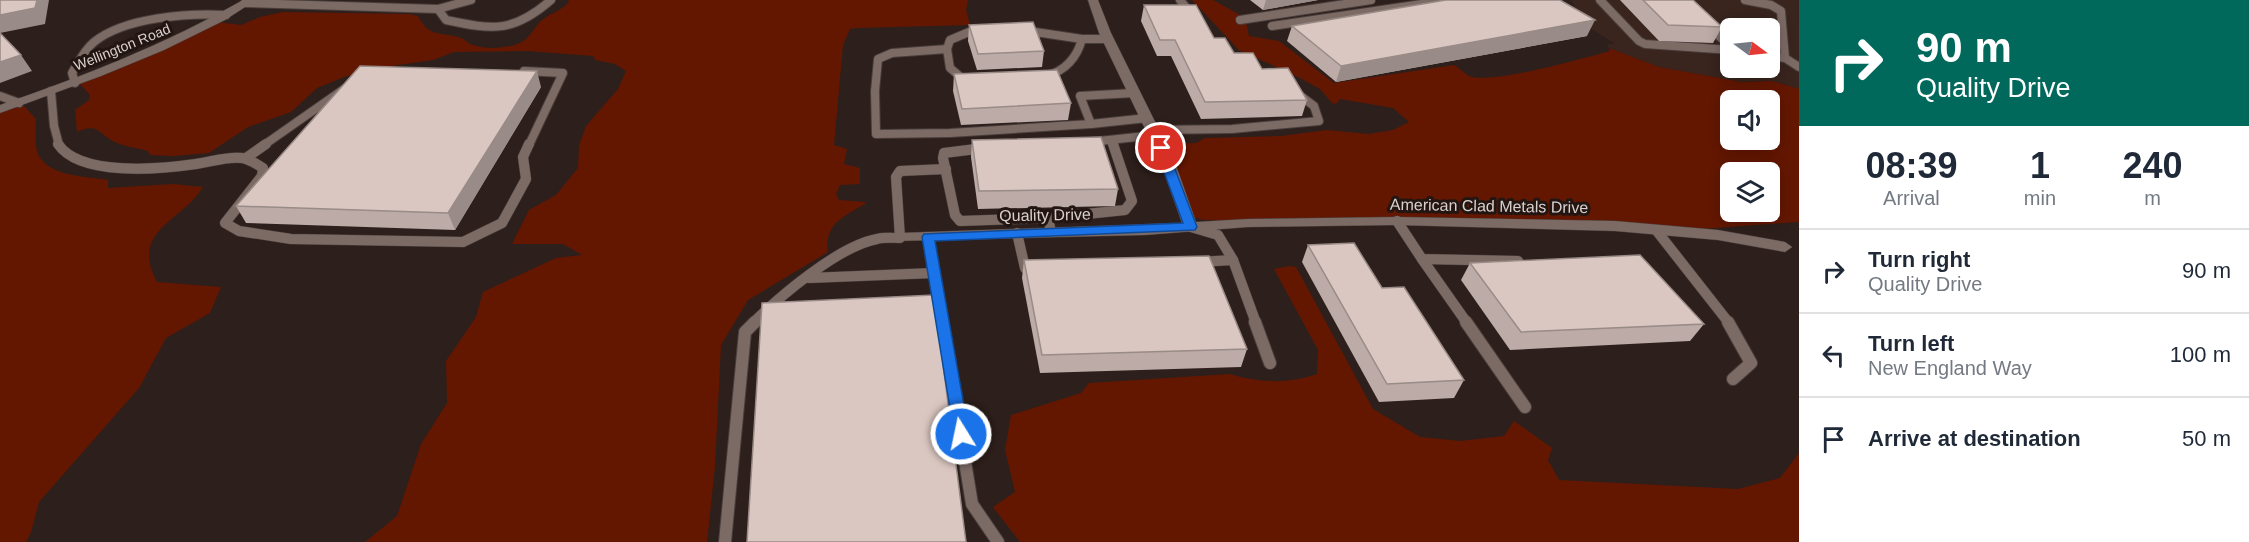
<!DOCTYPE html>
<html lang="en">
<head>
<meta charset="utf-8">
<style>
	:root { --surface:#fff; --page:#f6f6f7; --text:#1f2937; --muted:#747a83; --line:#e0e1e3 }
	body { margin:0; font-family:Helvetica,sans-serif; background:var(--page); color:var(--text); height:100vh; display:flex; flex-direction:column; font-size:22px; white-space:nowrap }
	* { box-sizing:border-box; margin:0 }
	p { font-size:20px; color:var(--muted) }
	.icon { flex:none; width:33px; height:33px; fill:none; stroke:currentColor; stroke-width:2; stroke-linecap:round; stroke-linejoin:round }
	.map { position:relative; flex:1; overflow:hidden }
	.sheet { display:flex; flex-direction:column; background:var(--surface); width:450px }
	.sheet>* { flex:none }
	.top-card { background:#00695c; color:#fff; overflow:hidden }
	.needle { width:39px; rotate:105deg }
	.tools { position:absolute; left:1720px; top:18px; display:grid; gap:12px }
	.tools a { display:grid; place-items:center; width:60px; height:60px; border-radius:9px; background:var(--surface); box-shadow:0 3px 15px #0003; font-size:30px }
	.pin { position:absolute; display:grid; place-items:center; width:51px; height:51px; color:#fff; margin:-26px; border:3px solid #fff; border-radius:50%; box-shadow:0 2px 6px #0007 }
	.me { position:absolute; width:66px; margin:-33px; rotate:350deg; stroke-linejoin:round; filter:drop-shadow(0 0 4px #0008) }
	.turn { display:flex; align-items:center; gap:21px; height:126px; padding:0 18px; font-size:27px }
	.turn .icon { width:78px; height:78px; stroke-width:2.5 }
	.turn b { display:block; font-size:42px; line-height:51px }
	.eta { display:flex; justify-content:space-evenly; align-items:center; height:102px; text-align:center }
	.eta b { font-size:36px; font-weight:600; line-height:42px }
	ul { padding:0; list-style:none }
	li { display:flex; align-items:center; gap:18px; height:84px; padding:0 18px; border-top:2px solid var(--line) }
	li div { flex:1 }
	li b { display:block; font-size:22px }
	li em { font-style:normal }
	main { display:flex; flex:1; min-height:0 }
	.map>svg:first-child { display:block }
	.built { fill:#39241e; fill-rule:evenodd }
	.green { fill:#641700; fill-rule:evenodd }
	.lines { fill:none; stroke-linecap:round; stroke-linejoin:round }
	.service-far2-casing { stroke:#483d3a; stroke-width:10 }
	.service-far1-casing { stroke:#483d3a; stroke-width:11 }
	.service-casing { stroke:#483d3a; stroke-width:14 }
	.minor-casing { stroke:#483d3a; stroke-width:1 }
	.service-far2 { stroke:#7c6a65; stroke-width:8 }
	.service-far1 { stroke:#7c6a65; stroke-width:10 }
	.service { stroke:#7c6a65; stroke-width:12 }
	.minor { fill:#7c6a65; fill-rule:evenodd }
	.wall { fill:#bcaba6 }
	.shaded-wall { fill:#998b87 }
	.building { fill:#dbc7c1; stroke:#998b87; stroke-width:1.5 }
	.route { fill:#1a73e8; stroke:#114b97; stroke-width:1.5 }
	.labels { text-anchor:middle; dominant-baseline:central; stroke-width:6; stroke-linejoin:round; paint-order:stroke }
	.far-street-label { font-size:14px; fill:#d9d0cd; stroke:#231612 }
	.street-label { font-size:16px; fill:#d9d0cd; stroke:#231612 }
</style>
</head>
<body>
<main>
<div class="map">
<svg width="1799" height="542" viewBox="0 0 1799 542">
	<rect width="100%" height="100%" fill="#2d1f1b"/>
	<!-- built -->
	<path class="built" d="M 1571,0 L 1799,0 L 1799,89 L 1772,81 L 1742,82 L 1659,67 L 1609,48 L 1607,45 L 1614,43 L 1585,25 ZM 1731,28 L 1770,28 L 1770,68 L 1731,68 Z"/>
	<!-- green -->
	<g class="green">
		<path d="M 568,0 L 968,0 L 966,10 L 970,25 L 858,28 L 850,29 L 843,45 L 834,145 L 847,149 L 844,164 L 860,168 L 860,184 L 840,185 L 836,194 L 839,200 L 865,202 L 865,204 C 844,216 824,224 828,252 L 748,300 L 721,345 L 715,466 L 707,542 L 365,542 L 397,516 L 421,444 L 447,403 L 446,361 L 476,317 L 483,292 L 556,258 L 582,255 L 563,244 L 512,244 L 529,210 L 556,195 L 578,168 L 579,145 L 586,126 L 618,89 L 626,71 L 615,64 L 595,60 L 593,56 L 528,51 L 454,52 L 433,60 L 378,68 L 344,77 L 317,88 L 291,112 L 248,127 L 209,153 L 173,156 L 150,155 L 148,151 C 138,148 125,147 115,142 C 98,135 100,122 77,132 L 75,110 L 89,100 L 90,95 L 78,82 L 218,22 L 241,25 L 260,17 L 283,12 L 409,14 L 418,16 C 430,39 441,31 461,38 C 465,39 468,44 473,45 C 487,50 516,49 527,38 C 533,32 536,25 542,20 C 552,12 561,11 569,2 Z"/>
		<path d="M 1192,0 L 1213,0 L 1240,15 L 1246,22 L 1249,36 L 1279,41 L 1334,83 L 1454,65 C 1459,68 1464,73 1469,76 C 1491,85 1584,58 1610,51 L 1609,48 L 1659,67 L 1742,82 L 1772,81 L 1799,89 L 1799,222 L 1688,230 L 1611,225 L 1204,220 L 1188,216 L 1159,144 L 1196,143 L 1205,138 L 1281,136 L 1327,130 L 1368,134 L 1393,130 L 1409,122 L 1393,108 L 1340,99 L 1336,104 L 1332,103 L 1320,89 L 1298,77 L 1239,50 ZM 1731,100 L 1770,100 L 1770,140 L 1731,140 ZM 1731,172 L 1770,172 L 1770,212 L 1731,212 Z"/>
		<path d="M 21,103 L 36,119 C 36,129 34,147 39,156 C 51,177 86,176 108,180 L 108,188 L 173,184 L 203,187 C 182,222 129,230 157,282 L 221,287 L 210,313 L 166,338 L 139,388 L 39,502 L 31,532 L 26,542 L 0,542 L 0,110 Z"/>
		<path d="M 1290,266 L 1296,267 L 1373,409 L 1420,437 L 1460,441 L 1504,436 L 1514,421 L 1552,448 L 1548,460 L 1559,480 L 1738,489 L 1780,478 L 1799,453 L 1799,542 L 1020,542 L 993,507 L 1015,492 L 1005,450 L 1011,415 L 1081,393 L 1089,383 L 1230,374 C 1259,383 1288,384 1317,374 L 1318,350 L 1274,269 Z"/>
	</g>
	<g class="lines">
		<defs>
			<g id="service-far2">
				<polyline points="1180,0 1193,16"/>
				<polyline points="1600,0 1639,41 1645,44 1731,50"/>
				<polyline points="1745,0 1771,5 1781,11 1785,58 1799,67"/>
				<polyline points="245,3 438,9 471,0"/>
				<path d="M 438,9 L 446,20 C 493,30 513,33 551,0"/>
				<polyline points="1240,20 1371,0"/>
				<polyline points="1707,25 1731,47"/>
				<polyline points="1272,26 1449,0"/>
				<polyline points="1022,30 1082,39 1108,39"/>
				<polyline points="947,49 892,53 878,59 875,91 876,134 950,133 1091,124"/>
				<polyline points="1770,56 1785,58"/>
				<polyline points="524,71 563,73 529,145"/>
				<path d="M 1047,76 C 1066,70 1077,58 1082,39"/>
				<polyline points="969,80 963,79 950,68 947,49 950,40 969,32 982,31"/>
				<path d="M 75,83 L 72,73 C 78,63 84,50 94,42 C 125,17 188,13 226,15"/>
				<polyline points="51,91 54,126 59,145"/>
				<polyline points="1134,93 1080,96 1091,124 1147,118"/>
				<polyline points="0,96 19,103"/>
				<polyline points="1152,130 1232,129 1319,121 1314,106 1298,94"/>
				<polyline points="1112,141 1113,145"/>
				<polyline points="1090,142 1155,135"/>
				<polyline points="264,145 344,89"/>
			</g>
			<g id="service-far1">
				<path d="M 58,144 C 80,177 161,169 196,164 C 211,162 227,156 242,158 C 250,159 256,164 263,168 L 262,176 L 225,223 L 239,231 L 291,239 L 463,242 L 502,223 L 526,179 L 523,157 L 529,144"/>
				<polyline points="984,148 944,153 943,158 955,215 960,221 1048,218 1051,232"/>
				<polyline points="246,158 266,144"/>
				<polyline points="1048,218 1125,210 1132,201 1113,144"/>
				<polyline points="1397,221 1422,259 1518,261"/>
				<polyline points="1191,227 1218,235 1233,260 1256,323"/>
				<polyline points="1656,230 1729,323"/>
				<polyline points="1017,233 1025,268 1031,268"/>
				<polyline points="928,237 942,323"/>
				<polyline points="1422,259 1467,323"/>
				<polyline points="1199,262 1233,260"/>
				<polyline points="809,278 934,273"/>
				<path d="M 753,323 C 780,296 839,246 877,239 C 884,237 892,238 900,238 L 896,177 L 900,171 L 946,169"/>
			</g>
			<g id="service">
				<polyline points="942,322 972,504 998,542"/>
				<polyline points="1255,322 1270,363"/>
				<polyline points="1466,322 1525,407"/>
				<polyline points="1728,322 1751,363 1733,379"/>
				<polyline points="725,542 745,332 755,322"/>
			</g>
			<g id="minor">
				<path d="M 243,0 L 256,0 L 225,20 L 164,50 L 101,76 L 0,113 L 0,105 C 84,76 166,44 243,0 Z"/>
				<polygon points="1088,0 1098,0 1111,33 1174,160 1196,222 1248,219 1397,217 1615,221 1718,230 1785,242 1792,247 1785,252 1718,240 1615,231 1397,225 1248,227 1145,235 895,241 893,238 900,233 1182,223 1160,160 1099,33"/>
			</g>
		</defs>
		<!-- service-far2 casing -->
		<use href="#service-far2" class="service-far2-casing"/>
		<!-- service-far1 casing -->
		<use href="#service-far1" class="service-far1-casing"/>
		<!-- service casing -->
		<use href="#service" class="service-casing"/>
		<!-- minor casing -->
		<use href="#minor" class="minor-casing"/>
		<!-- service-far2 -->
		<use href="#service-far2" class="service-far2"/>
		<!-- service-far1 -->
		<use href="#service-far1" class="service-far1"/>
		<!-- service -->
		<use href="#service" class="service"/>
		<!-- minor -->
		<use href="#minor" class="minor"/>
	</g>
	<!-- wall -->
	<g class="wall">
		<polygon points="1250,0 1318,0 1263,10"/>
		<polygon points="1620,0 1693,0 1722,27 1713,43 1659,41"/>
		<polygon points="1144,5 1214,38 1234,53 1262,69 1307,100 1302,116 1201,119 1171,56 1157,56 1141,21"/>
		<polygon points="969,25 1044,51 1042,67 977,70 968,41"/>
		<polygon points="1292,26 1587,36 1336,82 1287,41"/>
		<polygon points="954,74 1071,103 1068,120 961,125 953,91"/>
		<polygon points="541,87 455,230 246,223 236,206"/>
		<polygon points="972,140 1118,189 1115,206 978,209 971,157"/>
		<polygon points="1308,245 1382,288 1464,380 1454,398 1379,402 1302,262"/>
		<polygon points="1024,260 1247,349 1241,367 1040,373 1022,278"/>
		<polygon points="1470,263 1704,324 1690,341 1510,350 1461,280"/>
	</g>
	<!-- shaded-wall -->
	<g class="shaded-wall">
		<polygon points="37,0 49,0 45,24 0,33 0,15"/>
		<polygon points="1266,0 1318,0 1263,10"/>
		<polygon points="1595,20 1587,36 1336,82 1341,66"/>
		<polygon points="21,55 32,71 0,83 0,62"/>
		<polygon points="537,71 541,87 455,230 448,213"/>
	</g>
	<!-- building -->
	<g class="building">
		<polygon points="0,0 37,0 35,8 0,15"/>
		<polygon points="1446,0 1560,0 1595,20 1341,66 1292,26"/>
		<polygon points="1643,0 1693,0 1722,27 1668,25"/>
		<polygon points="1144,5 1196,5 1214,38 1225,38 1234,53 1253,53 1262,69 1288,68 1307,100 1205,102 1175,40 1160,40"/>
		<polygon points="1033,22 1044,51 978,54 969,25"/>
		<polygon points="0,33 21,55 0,62"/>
		<polygon points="360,66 537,71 448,213 236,206"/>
		<polygon points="1057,70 1071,103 962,109 954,74"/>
		<polygon points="1101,137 1118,189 979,191 972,140"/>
		<polygon points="1354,243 1382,288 1404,287 1464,380 1387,384 1308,245"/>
		<polygon points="1640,255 1704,324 1521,332 1470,263"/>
		<polygon points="1209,256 1247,349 1042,355 1024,260"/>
		<polygon points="934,295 966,542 747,542 762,303"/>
	</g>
	<!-- route -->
	<polygon class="route" points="1161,144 1167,148 1197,227 1195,230 935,241 969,434 966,439 961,441 955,439 922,237 924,234 1183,223 1155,148"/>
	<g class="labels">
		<!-- far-street labels -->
		<g class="far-street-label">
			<text transform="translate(122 47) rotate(-22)">Wellington Road</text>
		</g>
		<!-- street labels -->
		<g class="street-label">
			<text transform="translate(1489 206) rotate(1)">American Clad Metals Drive</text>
			<text transform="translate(1045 215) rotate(-1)">Quality Drive</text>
		</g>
	</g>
</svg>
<div class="tools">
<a><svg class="needle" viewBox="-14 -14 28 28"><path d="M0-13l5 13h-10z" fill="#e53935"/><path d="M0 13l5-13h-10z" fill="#747a83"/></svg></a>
<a><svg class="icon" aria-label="sound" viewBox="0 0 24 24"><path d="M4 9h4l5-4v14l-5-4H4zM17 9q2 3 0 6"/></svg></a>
<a><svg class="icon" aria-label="layers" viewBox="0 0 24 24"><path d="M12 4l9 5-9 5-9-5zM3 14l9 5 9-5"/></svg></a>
</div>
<div class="pin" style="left:1161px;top:148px;background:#d93025"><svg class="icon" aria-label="arrive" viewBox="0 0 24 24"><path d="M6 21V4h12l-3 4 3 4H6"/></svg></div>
<svg class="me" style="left:961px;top:434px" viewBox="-20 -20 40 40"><circle r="17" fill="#1a73e8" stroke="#fff" stroke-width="3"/><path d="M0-11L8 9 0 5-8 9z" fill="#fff"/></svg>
</div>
<section class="sheet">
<div class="top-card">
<div class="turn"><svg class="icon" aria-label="right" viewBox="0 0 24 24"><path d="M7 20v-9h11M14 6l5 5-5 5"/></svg><div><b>90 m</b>Quality Drive</div></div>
</div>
<div class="eta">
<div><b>08:39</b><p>Arrival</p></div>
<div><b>1</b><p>min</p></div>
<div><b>240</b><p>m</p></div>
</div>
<ul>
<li><svg class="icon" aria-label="right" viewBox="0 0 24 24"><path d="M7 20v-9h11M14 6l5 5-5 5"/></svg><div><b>Turn right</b><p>Quality Drive</p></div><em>90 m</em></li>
<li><svg class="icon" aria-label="left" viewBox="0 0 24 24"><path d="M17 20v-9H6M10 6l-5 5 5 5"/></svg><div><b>Turn left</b><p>New England Way</p></div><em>100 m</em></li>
<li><svg class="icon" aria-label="arrive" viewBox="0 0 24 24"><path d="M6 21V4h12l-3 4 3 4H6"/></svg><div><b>Arrive at destination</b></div><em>50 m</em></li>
</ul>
</section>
</main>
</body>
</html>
